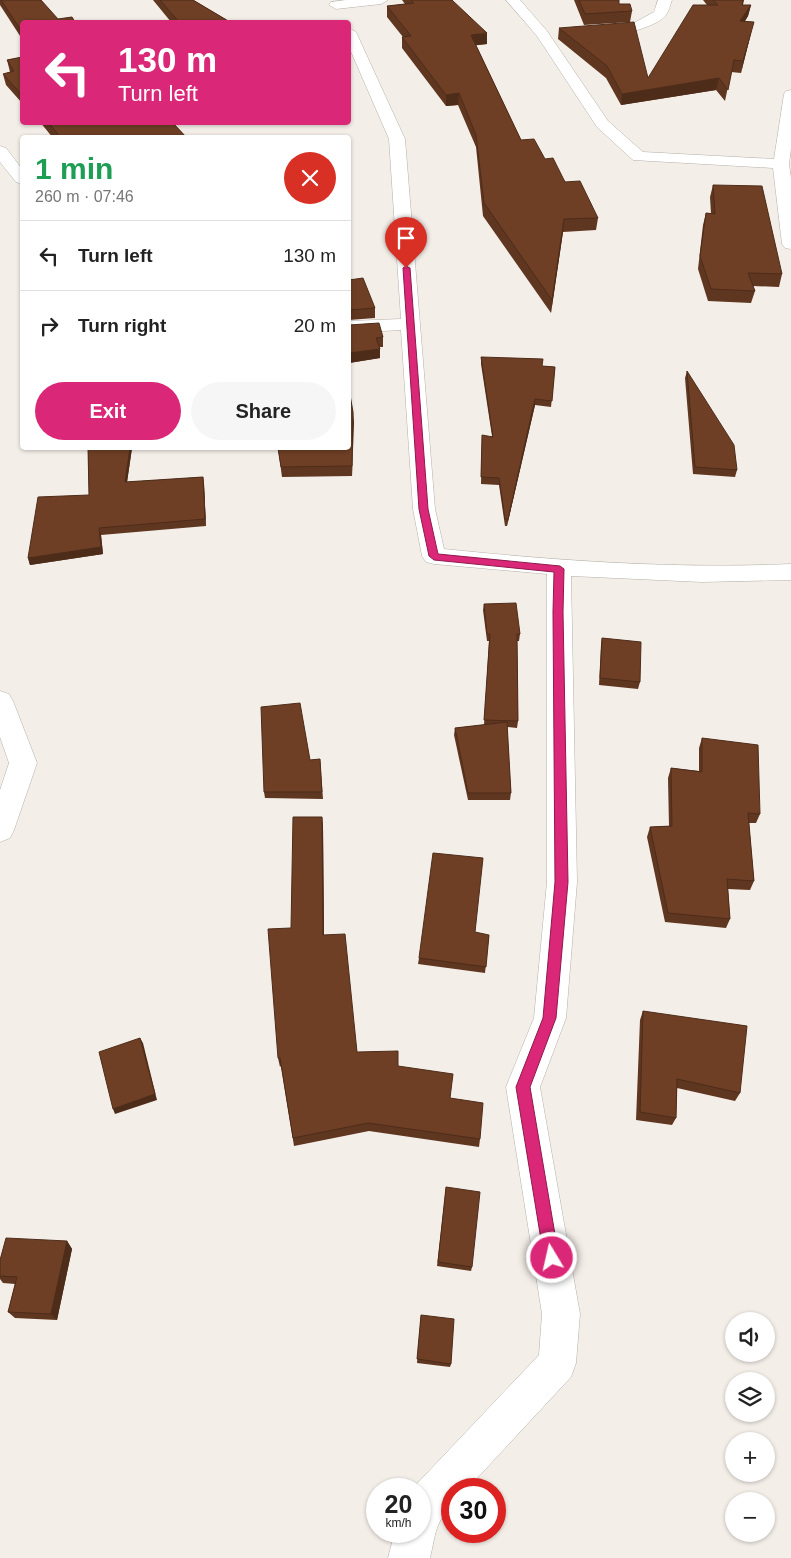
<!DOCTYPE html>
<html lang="en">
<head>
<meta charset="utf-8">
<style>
	:root { --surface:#fff; --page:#f6f6f6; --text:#222; --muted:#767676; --line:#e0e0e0; --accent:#db2777 }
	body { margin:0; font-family:Helvetica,sans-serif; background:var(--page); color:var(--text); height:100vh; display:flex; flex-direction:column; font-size:19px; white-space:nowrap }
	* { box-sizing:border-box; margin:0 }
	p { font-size:16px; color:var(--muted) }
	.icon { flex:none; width:28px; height:28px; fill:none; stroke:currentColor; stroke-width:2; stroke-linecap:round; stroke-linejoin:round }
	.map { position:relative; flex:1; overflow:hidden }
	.details { position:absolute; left:20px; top:135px; width:331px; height:315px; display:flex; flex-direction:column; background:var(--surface); border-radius:5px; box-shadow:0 1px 4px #0004 }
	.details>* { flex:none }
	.hud { position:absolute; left:20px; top:20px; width:331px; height:105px; border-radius:5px; box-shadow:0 1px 4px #0004; background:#db2777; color:#fff; overflow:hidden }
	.controls { position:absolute; left:725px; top:1312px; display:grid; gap:10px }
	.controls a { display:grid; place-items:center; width:50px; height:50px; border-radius:50%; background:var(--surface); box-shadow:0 1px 4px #0004; font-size:25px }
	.speed { position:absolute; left:366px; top:1478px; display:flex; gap:10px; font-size:25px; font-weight:700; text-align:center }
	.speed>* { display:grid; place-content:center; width:65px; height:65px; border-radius:50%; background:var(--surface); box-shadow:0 1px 4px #0004; line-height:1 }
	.speed small { font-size:12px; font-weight:400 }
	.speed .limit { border:8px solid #d22; background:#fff; color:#111 }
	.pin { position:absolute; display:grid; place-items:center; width:42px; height:42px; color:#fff; margin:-51px -21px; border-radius:50% 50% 50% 0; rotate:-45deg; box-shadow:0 0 5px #0007 }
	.pin .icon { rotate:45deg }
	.me { position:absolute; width:55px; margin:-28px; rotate:351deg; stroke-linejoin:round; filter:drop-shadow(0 0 4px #0008) }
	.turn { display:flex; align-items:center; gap:18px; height:105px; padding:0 15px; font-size:22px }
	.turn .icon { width:65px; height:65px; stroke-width:2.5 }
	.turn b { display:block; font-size:35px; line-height:42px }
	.round { display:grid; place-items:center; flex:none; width:52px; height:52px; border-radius:26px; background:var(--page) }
	.headline { display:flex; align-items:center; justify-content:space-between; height:85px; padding:0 15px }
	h1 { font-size:30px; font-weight:700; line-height:38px; color:#1e9e55 }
	.cta { display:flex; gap:10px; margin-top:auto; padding:10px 15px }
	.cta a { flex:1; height:58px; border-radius:30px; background:var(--accent); color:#fff; font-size:20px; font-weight:700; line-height:58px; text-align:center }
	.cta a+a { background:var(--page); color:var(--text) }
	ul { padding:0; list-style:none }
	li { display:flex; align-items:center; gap:15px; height:70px; padding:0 15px; border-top:1px solid var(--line) }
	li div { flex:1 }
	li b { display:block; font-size:19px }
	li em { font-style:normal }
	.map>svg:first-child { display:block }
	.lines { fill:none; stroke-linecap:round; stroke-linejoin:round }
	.minor-casing { stroke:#b5b0aa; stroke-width:1 }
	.minor { fill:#fff; fill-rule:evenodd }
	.wall { fill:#5f3620 }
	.shaded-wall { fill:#4d2c1a }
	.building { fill:#6e3f25; stroke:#4d2c1a }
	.route { fill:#db2777; stroke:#8e194d }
</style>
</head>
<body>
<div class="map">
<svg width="791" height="1558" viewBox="0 0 791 1558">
	<rect width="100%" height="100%" fill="#f4eee8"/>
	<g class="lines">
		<defs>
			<g id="minor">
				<polygon points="346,0 388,0 381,4 336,9 329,5 331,2"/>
				<polygon points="506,0 520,0 547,31 608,121 643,152 774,159 784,94 786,91 791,90 791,149 789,164 791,178 791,249 785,248 782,244 773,168 633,160 597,127 537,36"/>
				<path d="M 658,0 L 672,0 C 670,5 669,11 666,15 C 657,28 601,43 591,31 L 598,27 L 632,24 L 654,12 Z"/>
				<path d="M 349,28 L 356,32 L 405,139 L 435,509 L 444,549 C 560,561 675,569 791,564 L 791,580 L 702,582 L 571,576 L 577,882 L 566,1018 L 540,1087 L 580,1314 L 576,1363 L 571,1377 L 467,1489 L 452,1489 L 452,1505 C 434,1525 436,1533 430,1558 L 388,1558 L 395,1531 L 420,1531 L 420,1489 L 412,1489 L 539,1355 L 542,1314 L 506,1087 L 534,1018 L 547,882 L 547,574 L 434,564 L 426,562 L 422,556 L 413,509 L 401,330 L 349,333 L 349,321 L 401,319 L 389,139 L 349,47 Z"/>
				<polygon points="0,146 6,148 22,169 22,184 16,182 0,162"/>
				<polygon points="0,691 9,694 13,701 37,763 14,830 10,838 0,842 0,790 9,763 0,737"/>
			</g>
		</defs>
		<!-- minor casing -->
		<use href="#minor" class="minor-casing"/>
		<!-- minor -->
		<use href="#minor" class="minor"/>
	</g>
	<!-- wall -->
	<g class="wall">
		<polygon points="0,0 41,0 22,22 22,39 0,5"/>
		<polygon points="153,0 193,0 230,22 171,22"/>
		<polygon points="402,0 452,0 487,44 476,45 521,140 545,159 598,218 596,230 563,232 551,313 483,216 476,147 458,105 446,106 402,48 402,37 403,37 387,17 387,6 405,4"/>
		<polygon points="574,0 619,0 619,4 632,11 630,22 584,25"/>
		<polygon points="703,0 744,0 743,5 751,5 748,16 745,21 751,33 741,73 731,72 725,101 716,90 621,105 606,78 558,39 559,28 648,78 707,5"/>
		<polygon points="22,57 22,103 6,85 3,74 10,72 7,60"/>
		<polygon points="40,122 172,122 187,138 53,138"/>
		<polygon points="713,185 782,274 779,287 753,286 755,291 751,303 708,301 698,269 703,225 706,213 711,214 710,197"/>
		<polygon points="349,280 375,308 375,318 349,320"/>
		<polygon points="349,325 383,337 383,347 380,347 380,358 349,363"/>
		<polygon points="481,357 543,366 555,367 551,407 535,405 507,526 505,526 499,485 481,484 482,442 492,436 481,364"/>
		<polygon points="687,371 737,470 735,477 693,474 685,378"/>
		<polygon points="353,412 352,476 282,477 278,448 349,448"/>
		<polygon points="88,448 132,448 127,482 203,477 204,484 206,526 101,535 103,554 30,565 28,558 89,495"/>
		<polygon points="484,604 520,634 519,641 517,641 518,721 517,728 507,727 511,793 510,800 468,800 454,735 455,728 484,725 489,641 487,641 483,610"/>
		<polygon points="602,638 640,682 638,689 599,685 601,645"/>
		<polygon points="702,738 760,814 756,823 749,823 754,881 750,890 728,889 730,919 726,928 665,922 647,837 650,827 669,826 668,778 671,768 699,771 699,748"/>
		<polygon points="320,759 323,799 265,798 264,792 310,760"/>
		<polygon points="322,817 323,827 324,935 357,1052 398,1066 450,1098 480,1139 479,1147 369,1131 294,1146 281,1066 280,1067 278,1058 291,928"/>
		<polygon points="489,935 485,973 418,964 419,958"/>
		<polygon points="643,1011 740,1093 735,1101 677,1088 676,1118 672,1125 636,1120 640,1020"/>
		<polygon points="446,1187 472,1267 471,1271 437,1266"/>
		<polygon points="67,1241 72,1249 57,1320 15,1318 8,1312 15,1284 3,1283 0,1279 0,1260"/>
		<polygon points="421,1315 451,1364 450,1367 417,1363"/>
	</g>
	<!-- shaded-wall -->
	<g class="shaded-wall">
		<polygon points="751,5 748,16 738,32 740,21"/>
		<polygon points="754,22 751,33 741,73 743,61"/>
		<polygon points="487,33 487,44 470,46 471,35"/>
		<polygon points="719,78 716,90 621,105 622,94"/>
		<polygon points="459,93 458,105 446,106 446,95"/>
		<polygon points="564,219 563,232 551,313 552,300"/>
		<polygon points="380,349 380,358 349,363 349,353"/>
		<polygon points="535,399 535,405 507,526 508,519"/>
		<polygon points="353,412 354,422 352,476 352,466"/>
		<polygon points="130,448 132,448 126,489 125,482"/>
		<polygon points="203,477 204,484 206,526 205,519"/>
		<polygon points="99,528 101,535 103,554 30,565 28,558"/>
		<polygon points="322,817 323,827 324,945 323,935"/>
		<polygon points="140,1038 143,1043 157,1100 115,1114 113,1109"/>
		<polygon points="67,1241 72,1249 57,1320 51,1314"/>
	</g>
	<!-- building -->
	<g class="building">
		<polygon points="1,0 41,0 58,19 72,17 75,22 22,22 22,32"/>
		<polygon points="160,0 193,0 230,22 179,22"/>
		<polygon points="411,0 452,0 487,33 471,35 521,140 534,139 545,159 553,158 565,182 580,181 598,218 564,219 552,300 484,203 476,135 459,93 446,95 402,37 411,36 387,6 414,3"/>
		<polygon points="579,0 619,0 619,4 630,4 632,11 585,14"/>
		<polygon points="713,0 743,0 742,5 751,5 740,21 754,22 743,61 734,60 728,90 719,78 622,94 607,66 559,28 634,22 648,78 693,5 718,5"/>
		<polygon points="22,57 22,95 3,74 14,71 7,60"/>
		<polygon points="48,122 172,122 187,138 61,138"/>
		<polygon points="713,185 762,186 782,274 748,273 755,291 711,289 700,256 706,213 715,214"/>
		<polygon points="363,278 375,308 349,310 349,280"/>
		<polygon points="379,323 383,337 376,338 380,349 349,353 349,325"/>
		<polygon points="481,357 543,359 542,366 555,367 552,401 535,399 508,519 505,519 499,478 481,477 482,435 493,437"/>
		<polygon points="687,371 734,445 737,470 695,467"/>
		<polygon points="349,389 353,412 352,466 281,467 278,448 349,448"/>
		<polygon points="88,448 130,448 125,482 203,477 205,519 99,528 101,547 28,558 38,497 89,495"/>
		<polygon points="516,603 520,634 517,634 518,721 484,720 490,634 487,634 484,604"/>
		<polygon points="602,638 641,642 640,682 600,678"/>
		<polygon points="300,703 310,760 320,759 322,792 264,792 261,707"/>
		<polygon points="507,722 511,793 468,793 455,728"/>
		<polygon points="702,738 758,745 760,814 748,813 754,881 727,879 730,919 668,913 650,827 672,826 671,768 702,772"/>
		<polygon points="293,817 322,817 323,935 345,934 357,1052 398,1051 398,1066 453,1074 450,1098 483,1103 480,1139 368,1123 293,1138 280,1058 278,1058 268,929 291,928"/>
		<polygon points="433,853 483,858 475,932 489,935 486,967 419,958"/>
		<polygon points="643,1011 747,1026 740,1093 677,1079 676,1118 640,1112"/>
		<polygon points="140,1038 155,1094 113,1109 99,1052"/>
		<polygon points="446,1187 480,1192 472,1267 438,1262"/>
		<polygon points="6,1238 67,1241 51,1314 8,1312 17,1277 0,1276 0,1260"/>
		<polygon points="421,1315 454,1319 451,1364 417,1359"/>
	</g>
	<!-- route -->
	<polygon class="route" points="406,266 410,268 428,509 438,554 560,566 564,569 563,612 568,882 556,1018 530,1087 559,1258 557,1263 552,1265 546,1263 544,1258 516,1087 543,1018 555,882 553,612 554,572 434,560 429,556 419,509 403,268"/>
</svg>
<div class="controls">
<a><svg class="icon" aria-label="sound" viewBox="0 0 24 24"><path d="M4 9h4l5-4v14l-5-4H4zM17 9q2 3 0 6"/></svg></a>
<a><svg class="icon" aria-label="layers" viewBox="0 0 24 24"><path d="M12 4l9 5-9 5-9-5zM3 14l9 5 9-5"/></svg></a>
<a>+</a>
<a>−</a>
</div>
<div class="speed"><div>20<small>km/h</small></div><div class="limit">30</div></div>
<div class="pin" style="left:406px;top:268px;background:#d93025"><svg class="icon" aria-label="arrive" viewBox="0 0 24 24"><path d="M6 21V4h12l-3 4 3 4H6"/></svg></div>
<svg class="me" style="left:552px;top:1258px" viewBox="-20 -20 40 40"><circle r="17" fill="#db2777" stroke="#fff" stroke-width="3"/><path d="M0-11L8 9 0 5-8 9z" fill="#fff"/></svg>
<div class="hud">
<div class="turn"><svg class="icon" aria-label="left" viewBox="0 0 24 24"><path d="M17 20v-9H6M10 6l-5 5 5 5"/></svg><div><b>130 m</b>Turn left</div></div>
</div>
<section class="details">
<div class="headline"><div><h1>1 min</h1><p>260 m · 07:46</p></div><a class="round" style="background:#d93025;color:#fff"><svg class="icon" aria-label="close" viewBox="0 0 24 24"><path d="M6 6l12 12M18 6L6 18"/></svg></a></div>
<ul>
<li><svg class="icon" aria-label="left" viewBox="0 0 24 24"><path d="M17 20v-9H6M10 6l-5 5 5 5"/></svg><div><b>Turn left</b></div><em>130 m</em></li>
<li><svg class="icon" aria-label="right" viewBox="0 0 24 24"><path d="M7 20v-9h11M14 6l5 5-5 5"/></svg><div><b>Turn right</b></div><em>20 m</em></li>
</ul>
<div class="cta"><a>Exit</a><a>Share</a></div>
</section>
</div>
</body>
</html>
